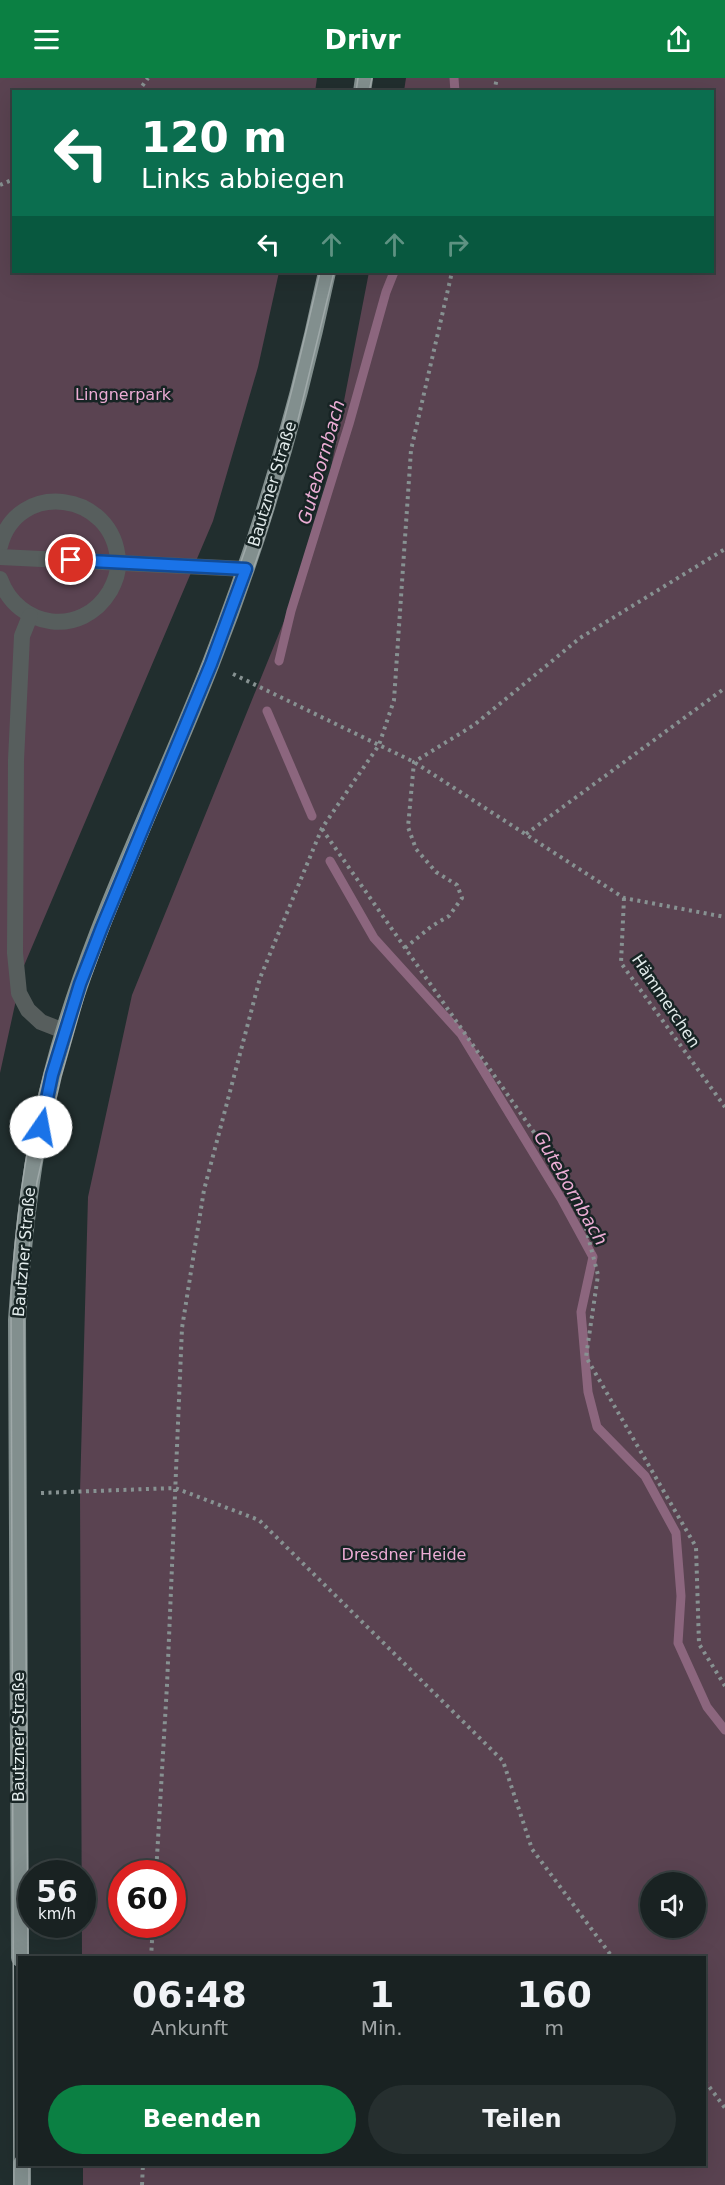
<!DOCTYPE html>
<html lang="de">
<head>
<meta charset="utf-8">
<style>
	:root { --surface:#192222; --page:#262f2f; --text:#f1f3f6; --muted:#9fa4a5; --line:#373f40; --accent:#0b8043 }
	body { margin:0; font-family:"DejaVu Sans",sans-serif; background:var(--page); color:var(--text); height:100vh; display:flex; flex-direction:column; font-size:22px; white-space:nowrap }
	* { box-sizing:border-box; margin:0 }
	p { font-size:20px; color:var(--muted) }
	.icon { flex:none; width:33px; height:33px; fill:none; stroke:currentColor; stroke-width:2; stroke-linecap:round; stroke-linejoin:round }
	.map { position:relative; flex:1; overflow:hidden }
	.side { position:absolute; left:18px; top:1878px; width:688px; height:210px; display:flex; flex-direction:column; background:var(--surface); border-radius:0px; box-shadow:0 6px 24px #0002,0 0 0 2px var(--line) }
	.side>* { flex:none }
	.top-card { position:absolute; left:12px; top:12px; width:702px; height:183px; border-radius:0px; box-shadow:0 6px 24px #0002,0 0 0 2px var(--line); background:#0b6e4f; color:#fff; overflow:hidden }
	.tools { position:absolute; left:640px; top:1794px; display:grid; gap:12px }
	.tools a { display:grid; place-items:center; width:66px; height:66px; border-radius:50%; background:var(--surface); box-shadow:0 6px 24px #0002,0 0 0 2px var(--line); font-size:30px }
	.speed { position:absolute; left:18px; top:1782px; display:flex; gap:12px; font-size:30px; font-weight:700; text-align:center }
	.speed>* { display:grid; place-content:center; width:78px; height:78px; border-radius:50%; background:var(--surface); box-shadow:0 6px 24px #0002,0 0 0 2px var(--line); line-height:1 }
	.speed small { font-size:15px; font-weight:400 }
	.speed .limit { border:9px solid #d22; background:#fff; color:#111 }
	.pin { position:absolute; display:grid; place-items:center; width:51px; height:51px; color:#fff; margin:-26px; border:3px solid #fff; border-radius:50%; box-shadow:0 2px 6px #0007 }
	.me { position:absolute; width:66px; margin:-33px; rotate:12deg; stroke-linejoin:round; filter:drop-shadow(0 0 4px #0008) }
	.turn { display:flex; align-items:center; gap:21px; height:126px; padding:0 30px; font-size:27px }
	.turn .icon { width:78px; height:78px; stroke-width:2.5 }
	.turn b { display:block; font-size:42px; line-height:51px }
	.lanes { display:flex; align-items:center; height:57px; padding:0 30px; background:#0003; justify-content:center; gap:30px; direction:ltr }
	.lanes .off { opacity:.35 }
	.eta { display:flex; justify-content:space-evenly; align-items:center; height:102px; text-align:center }
	.eta b { font-size:36px; font-weight:700; line-height:42px }
	.button { display:flex; gap:12px; margin-top:auto; padding:12px 30px }
	.button a { flex:1; height:69px; border-radius:36px; background:var(--accent); color:#fff; font-size:24px; font-weight:700; line-height:69px; text-align:center }
	.button a+a { background:var(--page); color:var(--text) }
	header { display:flex; justify-content:space-between; align-items:center; height:78px; padding:0 30px; background:var(--accent); color:#fff; font-size:27px; font-weight:700 }
	.map>svg:first-child { display:block }
	.green { fill:#5a4351; fill-rule:evenodd }
	.lines { fill:none; stroke-linecap:round; stroke-linejoin:round }
	.stream { stroke:#8c667e; stroke-width:9 }
	.path { stroke:#879292; stroke-width:4; stroke-dasharray:3 4.5; stroke-linecap:butt }
	.lane { stroke:#575e5d; stroke-width:16 }
	.primary { stroke:#828f8e; stroke-width:18 }
	.tram { stroke:#9fa9a9; stroke-width:1.5 }
	.route-casing { stroke:#114b97; stroke-width:15 }
	.route { stroke:#1a73e8; stroke-width:10 }
	.labels { text-anchor:middle; dominant-baseline:central; stroke-width:5; stroke-linejoin:round; paint-order:stroke }
	.park-label { font-size:16px; fill:#ebacd4; stroke:#172424 }
	.street-label { font-size:16px; fill:#e2ebeb; stroke:#172424 }
	.water-label { font-size:18px; font-style:italic; fill:#ecadd5; stroke:#172424 }
</style>
</head>
<body>
<header><svg class="icon" aria-label="menu" viewBox="0 0 24 24"><path d="M4 6h16M4 12h16M4 18h16"/></svg>Drivr<svg class="icon" aria-label="share" viewBox="0 0 24 24"><path d="M12 15V3M7 8l5-5 5 5M5 13v7h14v-7"/></svg></header>
<div class="map">
<svg width="725" height="2107" viewBox="0 0 725 2107">
	<rect width="100%" height="100%" fill="#212e2e"/>
	<!-- green -->
	<g class="green">
		<polygon points="0,0 317,0 315,14 14,14 14,194 279,194 258,289 213,443 23,890 0,995"/>
		<path d="M 406,0 L 725,0 L 725,2107 L 83,2107 L 83,2086 L 705,2086 L 705,1880 L 82,1879 L 80,1414 L 88,1119 L 132,917 L 317,462 L 369,194 L 712,194 L 712,14 L 404,13 ZM 122,1796 L 172,1796 L 172,1846 L 122,1846 ZM 651,1804 L 696,1804 L 696,1850 L 651,1850 Z"/>
	</g>
	<g class="lines">
		<!-- stream -->
		<g class="stream">
			<polyline points="454,0 455,14"/>
			<polyline points="279,583 291,533 349,346 386,214 394,194"/>
			<polyline points="267,633 312,738"/>
			<polyline points="330,783 374,860 461,956 562,1122 593,1179 581,1234 588,1314 597,1349 645,1398 676,1455 681,1518 678,1565 707,1629 725,1652"/>
		</g>
		<!-- path -->
		<g class="path">
			<polyline points="138,14 148,0"/>
			<polyline points="494,14 497,0"/>
			<polyline points="0,107 14,101"/>
			<polyline points="233,596 414,684 624,820 725,839"/>
			<polyline points="322,751 577,1116 598,1197 586,1279 696,1469 699,1566 725,1608"/>
			<polyline points="526,756 725,610"/>
			<polyline points="624,820 621,885 725,1029"/>
			<polyline points="405,870 432,848 449,838 462,820 457,807 436,794 416,771 408,749 414,684 474,647 580,560 725,471"/>
			<polyline points="41,1415 175,1410 259,1442 503,1683 532,1771 613,1880"/>
			<polyline points="156,1796 167,1607 182,1250 204,1112 260,900 322,750 379,667 394,622 411,372 452,194"/>
			<polyline points="151,1880 153,1846"/>
			<polyline points="705,2003 725,2030"/>
			<polyline points="142,2107 143,2086"/>
		</g>
		<!-- lane -->
		<g class="lane">
			<path d="M 0,468 C 17,401 114,413 118,483 C 119,493 115,504 110,513 C 82,560 18,551 0,501"/>
			<polyline points="0,479 246,491"/>
			<polyline points="30,538 22,558 16,682 15,875 19,915 28,932 41,944 64,953"/>
		</g>
		<!-- primary -->
		<g class="primary">
			<polyline points="362,14 364,0"/>
			<path d="M 20,1880 L 17,1242 C 23,1159 31,1078 52,997 C 88,855 158,721 211,585 C 261,458 299,327 327,194"/>
			<polyline points="22,2086 22,2107"/>
		</g>
		<!-- tram -->
		<g class="tram">
			<polyline points="356,14 358,0"/>
			<polyline points="369,14 372,0"/>
			<polyline points="28,1880 24,1241 30,1157 37,1104 61,999 86,911 109,850 217,589 253,492 269,445 296,350 334,194"/>
			<polyline points="29,2086 29,2107"/>
			<path d="M 14,2107 L 11,1216 C 16,1141 25,1066 45,993 C 86,851 152,718 205,581 C 223,534 241,487 256,439 C 282,358 301,276 320,194"/>
		</g>
	</g>
	<g class="lines">
		<defs>
			<polyline id="route" points="41,1049 52,997 80,906 102,849 211,586 246,491 71,482"/>
		</defs>
		<!-- route casing -->
		<use href="#route" class="route-casing"/>
		<!-- route -->
		<use href="#route" class="route"/>
	</g>
	<g class="labels">
		<!-- park labels -->
		<g class="park-label">
			<text x="123" y="316">Lingnerpark</text>
			<text x="404" y="1476">Dresdner Heide</text>
		</g>
		<!-- street labels -->
		<g class="street-label">
			<text transform="translate(272 406) rotate(-73)">Bautzner Straße</text>
			<text transform="translate(666 923) rotate(56)">Hämmerchen</text>
			<text transform="translate(24 1174) rotate(-85)">Bautzner Straße</text>
			<text transform="translate(18 1659) rotate(-90)">Bautzner Straße</text>
		</g>
		<!-- water labels -->
		<g class="water-label">
			<text transform="translate(321 384) rotate(-74)">Gutebornbach</text>
			<text transform="translate(571 1110) rotate(60)">Gutebornbach</text>
		</g>
	</g>
</svg>
<div class="tools">
<a><svg class="icon" aria-label="sound" viewBox="0 0 24 24"><path d="M4 9h4l5-4v14l-5-4H4zM17 9q2 3 0 6"/></svg></a>
</div>
<div class="speed"><div>56<small>km/h</small></div><div class="limit">60</div></div>
<div class="pin" style="left:71px;top:482px;background:#d93025"><svg class="icon" aria-label="arrive" viewBox="0 0 24 24"><path d="M6 21V4h12l-3 4 3 4H6"/></svg></div>
<svg class="me" style="left:41px;top:1049px" viewBox="-20 -20 40 40"><circle r="19" fill="#fff"/><path d="M0-13L10 11 0 6-10 11z" fill="#1a73e8"/></svg>
<div class="top-card">
<div class="turn"><svg class="icon" aria-label="left" viewBox="0 0 24 24"><path d="M17 20v-9H6M10 6l-5 5 5 5"/></svg><div><b>120 m</b>Links abbiegen</div></div>
<div class="lanes"><svg class="icon" aria-label="left" viewBox="0 0 24 24"><path d="M17 20v-9H6M10 6l-5 5 5 5"/></svg><svg class="icon off" aria-label="ahead" viewBox="0 0 24 24"><path d="M12 20V5M6 11l6-6 6 6"/></svg><svg class="icon off" aria-label="ahead" viewBox="0 0 24 24"><path d="M12 20V5M6 11l6-6 6 6"/></svg><svg class="icon off" aria-label="right" viewBox="0 0 24 24"><path d="M7 20v-9h11M14 6l5 5-5 5"/></svg></div>
</div>
<section class="side">
<div class="eta">
<div><b>06:48</b><p>Ankunft</p></div>
<div><b>1</b><p>Min.</p></div>
<div><b>160</b><p>m</p></div>
</div>
<div class="button"><a>Beenden</a><a>Teilen</a></div>
</section>
</div>
</body>
</html>
